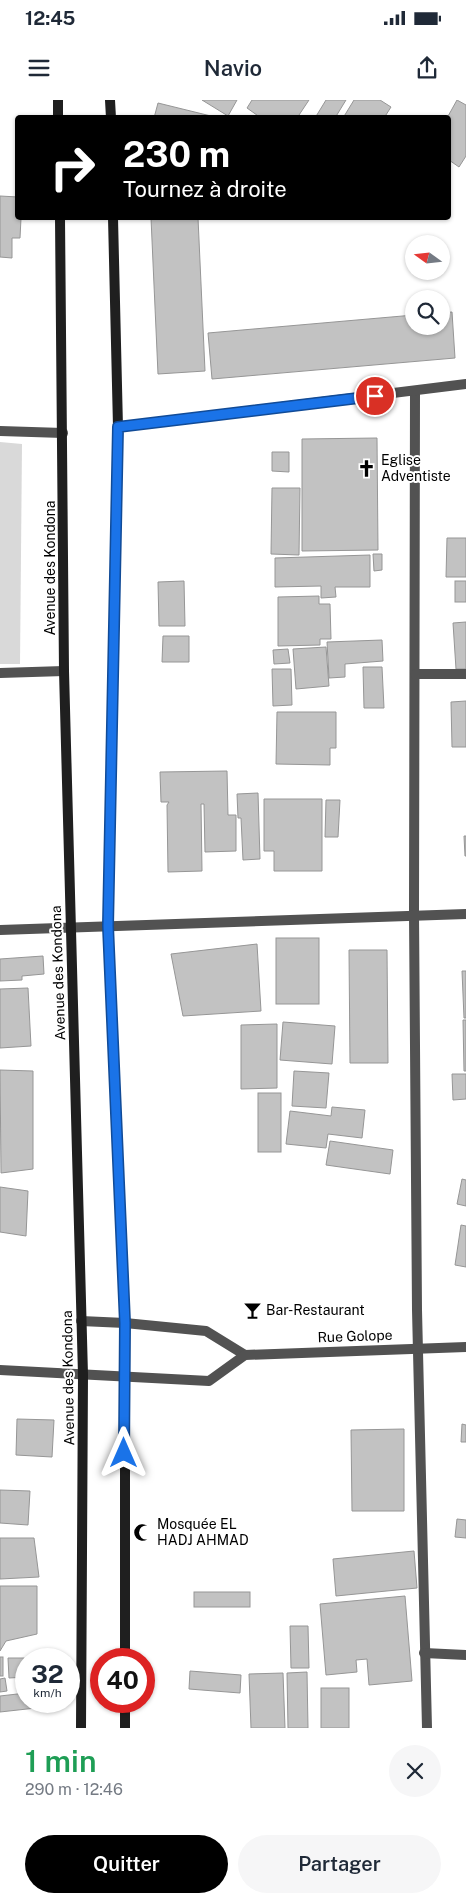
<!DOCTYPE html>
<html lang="fr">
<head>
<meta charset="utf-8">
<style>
	:root { --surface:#fff; --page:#f6f6f7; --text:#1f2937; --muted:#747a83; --accent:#000 }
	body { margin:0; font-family:"Public Sans",sans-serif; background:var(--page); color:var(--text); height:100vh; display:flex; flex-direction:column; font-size:19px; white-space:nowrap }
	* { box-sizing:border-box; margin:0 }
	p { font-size:16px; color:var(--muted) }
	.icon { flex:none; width:28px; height:28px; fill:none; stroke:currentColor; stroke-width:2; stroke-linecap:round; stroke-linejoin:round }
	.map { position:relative; height:1628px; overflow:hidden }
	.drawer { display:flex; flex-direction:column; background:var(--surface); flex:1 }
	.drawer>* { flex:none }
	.guide { position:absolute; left:15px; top:15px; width:436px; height:105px; border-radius:5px; box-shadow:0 1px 4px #0004; background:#000; color:#fff; overflow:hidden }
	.needle { width:32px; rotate:285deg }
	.buttons { position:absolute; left:405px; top:135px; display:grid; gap:10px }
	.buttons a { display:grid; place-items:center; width:45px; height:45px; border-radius:50%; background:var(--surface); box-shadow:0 1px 4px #0004; font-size:25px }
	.speed { position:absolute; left:15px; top:1548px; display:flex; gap:10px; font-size:25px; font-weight:700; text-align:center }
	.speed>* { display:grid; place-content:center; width:65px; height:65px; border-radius:50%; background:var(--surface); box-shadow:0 1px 4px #0004; line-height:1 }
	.speed small { font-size:12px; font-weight:400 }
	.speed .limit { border:8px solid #d22; background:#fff; color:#111 }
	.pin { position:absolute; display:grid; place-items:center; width:42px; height:42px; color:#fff; margin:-21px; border:2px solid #fff; border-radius:50%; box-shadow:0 1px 5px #0007 }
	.me { position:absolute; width:55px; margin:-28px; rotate:0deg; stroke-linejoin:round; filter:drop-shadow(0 0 4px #0008) }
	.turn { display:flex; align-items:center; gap:18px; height:105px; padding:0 25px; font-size:22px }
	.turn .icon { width:65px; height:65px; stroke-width:2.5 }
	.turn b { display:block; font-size:35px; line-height:42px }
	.round { display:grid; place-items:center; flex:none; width:52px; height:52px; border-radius:26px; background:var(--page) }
	.headline { display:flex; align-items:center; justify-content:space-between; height:85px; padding:0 25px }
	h1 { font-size:30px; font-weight:600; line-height:38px; color:#1e9e55 }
	.action { display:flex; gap:10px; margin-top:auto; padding:10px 25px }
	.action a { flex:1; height:58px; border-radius:30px; background:var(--accent); color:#fff; font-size:20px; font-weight:600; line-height:58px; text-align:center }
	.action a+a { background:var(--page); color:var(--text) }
	.status { display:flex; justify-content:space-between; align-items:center; height:35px; padding:0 25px; background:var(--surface); direction:ltr }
	.status svg { height:14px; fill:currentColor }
	header { display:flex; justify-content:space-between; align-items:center; height:65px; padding:0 25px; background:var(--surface); font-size:22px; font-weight:600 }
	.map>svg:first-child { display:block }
	.green { fill:#d9d9d9 }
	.building { fill:#c2c2c2; stroke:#969696 }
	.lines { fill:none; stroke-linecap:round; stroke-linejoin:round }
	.street { stroke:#525252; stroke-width:10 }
	.secondary { stroke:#1f1f1f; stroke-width:10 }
	.route-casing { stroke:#114b97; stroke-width:12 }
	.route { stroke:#1a73e8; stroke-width:9 }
	.labels { text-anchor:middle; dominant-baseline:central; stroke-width:4; stroke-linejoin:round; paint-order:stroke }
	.poi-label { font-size:14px; fill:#000; stroke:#fff; text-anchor:start }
	.street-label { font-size:14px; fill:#000; stroke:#fff }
</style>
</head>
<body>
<div class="status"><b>12:45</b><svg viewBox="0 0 49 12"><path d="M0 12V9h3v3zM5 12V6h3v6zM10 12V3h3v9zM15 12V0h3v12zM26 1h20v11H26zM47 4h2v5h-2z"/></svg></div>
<header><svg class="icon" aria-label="menu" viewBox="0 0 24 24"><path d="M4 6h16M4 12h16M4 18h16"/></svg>Navio<svg class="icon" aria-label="share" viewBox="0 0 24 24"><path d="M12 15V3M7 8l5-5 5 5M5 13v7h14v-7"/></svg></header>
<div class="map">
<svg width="466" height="1628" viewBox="0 0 466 1628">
	<rect width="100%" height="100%" fill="#fff"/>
	<!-- green -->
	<polygon class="green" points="0,342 22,344 20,564 0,564"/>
	<!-- building -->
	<g class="building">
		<polygon points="202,0 237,0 228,16"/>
		<polygon points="252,0 309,0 297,18 261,18 247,8"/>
		<polygon points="326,0 346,0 335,18 315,18"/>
		<polygon points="354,0 380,0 391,7 384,18 343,18"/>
		<polygon points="457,0 466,5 466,56 459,67 449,60 449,18 447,18"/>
		<polygon points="158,3 219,18 154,18"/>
		<polygon points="0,96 18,97 18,118 21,118 20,138 12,138 12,158 0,157"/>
		<polygon points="151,118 198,118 205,271 158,274"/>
		<polygon points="452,212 455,258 212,279 208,233 414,215 414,226 441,226 441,213"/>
		<polygon points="377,338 378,450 302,451 302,339"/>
		<polygon points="272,352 289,352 289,372 272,371"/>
		<polygon points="272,388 300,388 299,455 271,454"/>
		<polygon points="447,438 466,438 466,477 446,477"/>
		<polygon points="373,454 382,454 382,470 374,471"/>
		<polygon points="370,455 370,487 335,487 336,497 321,498 321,486 275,487 275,458"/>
		<polygon points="184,481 185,526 159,526 158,482"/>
		<rect x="455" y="481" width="11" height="21"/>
		<polygon points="319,496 319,504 330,504 331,539 320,539 320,545 278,546 278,497"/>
		<polygon points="466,522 466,569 456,569 453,523"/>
		<polygon points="163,536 189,536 189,562 162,562"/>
		<polygon points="382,540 383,561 345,564 345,577 329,578 327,542"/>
		<polygon points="326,547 329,586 296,589 293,549"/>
		<polygon points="288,549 290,563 274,564 273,550"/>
		<polygon points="363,567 382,567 384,608 364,608"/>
		<polygon points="272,569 291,569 292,605 273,606"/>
		<polygon points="466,601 466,647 452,647 451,602"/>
		<polygon points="277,612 336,612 336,648 330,648 330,665 276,664"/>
		<polygon points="227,671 228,715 236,715 236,751 205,752 204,704 201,704 202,771 168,772 167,705 169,702 161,702 160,672"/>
		<polygon points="258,693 260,759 243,760 241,718 238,718 237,694"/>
		<polygon points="264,699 322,699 322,771 274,771 274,751 264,751"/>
		<polygon points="326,700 340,700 338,737 325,737"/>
		<polygon points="464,736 466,736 466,756 465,756"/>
		<rect x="276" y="838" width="43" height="66"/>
		<polygon points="257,844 261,911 183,916 171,854"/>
		<polygon points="349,850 387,850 388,963 350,963"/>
		<polygon points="43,856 44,874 22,876 22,880 0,881 0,859"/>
		<polygon points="462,871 466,871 466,918 464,918"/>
		<polygon points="28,888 31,946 0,948 0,889"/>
		<polygon points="463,920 466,920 466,971 464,971"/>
		<polygon points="283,922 335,926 332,964 280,960"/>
		<polygon points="277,924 277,988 241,989 241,925"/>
		<polygon points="0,970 33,971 33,1069 1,1073"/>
		<polygon points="294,971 329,973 326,1008 292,1006"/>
		<polygon points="452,974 466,974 466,999 453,1000"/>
		<rect x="258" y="993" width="23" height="59"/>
		<polygon points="332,1007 365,1010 362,1038 328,1034 326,1048 286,1044 290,1011 331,1016"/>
		<polygon points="330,1041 393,1050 390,1074 326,1065"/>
		<polygon points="462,1079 466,1080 466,1106 457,1104"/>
		<polygon points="0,1087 28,1091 26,1136 0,1132"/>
		<polygon points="461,1125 466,1126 466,1167 455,1165"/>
		<polygon points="17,1319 54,1320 52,1357 16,1355"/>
		<polygon points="462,1324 466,1325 466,1342 461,1342"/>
		<polygon points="404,1329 404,1411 352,1411 351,1330"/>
		<polygon points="0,1390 30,1391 28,1425 0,1423"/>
		<polygon points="457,1419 466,1420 466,1438 455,1437"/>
		<polygon points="0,1438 34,1438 39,1477 0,1479"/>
		<polygon points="414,1451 417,1488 336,1496 333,1459"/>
		<polygon points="0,1486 37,1486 37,1534 6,1541 0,1551"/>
		<rect x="194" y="1492" width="56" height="15"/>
		<polygon points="405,1496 412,1581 369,1585 367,1559 356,1560 357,1572 326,1575 320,1504"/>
		<polygon points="290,1526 308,1526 309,1568 291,1568"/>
		<rect x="0" y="1557" width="3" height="19"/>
		<polygon points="8,1558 27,1558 26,1577 9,1578"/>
		<polygon points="190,1571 241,1575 240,1593 189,1589"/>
		<polygon points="307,1572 308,1628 288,1628 287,1573"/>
		<polygon points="283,1573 285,1628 251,1628 249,1574"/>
		<polygon points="5,1578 7,1591 0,1592 0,1579"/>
		<rect x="321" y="1588" width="28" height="40"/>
		<polygon points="26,1593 26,1601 35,1601 36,1608 0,1612 0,1596"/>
	</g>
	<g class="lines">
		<!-- street -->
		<g class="street">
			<polyline points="415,292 414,814 417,1210 427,1628"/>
			<polyline points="118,327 466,284"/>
			<polyline points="0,331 63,333"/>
			<polyline points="0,573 64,571"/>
			<polyline points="415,574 466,574"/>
			<polyline points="0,830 466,814"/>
			<polyline points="81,1221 125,1223 206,1231 245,1255"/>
			<polyline points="0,1270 209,1281 245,1255 466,1247"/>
			<polyline points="424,1553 466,1555"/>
		</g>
		<!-- secondary -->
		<g class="secondary">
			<polyline points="58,0 58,18"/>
			<polyline points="110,0 111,18"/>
			<polyline points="60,118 64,571 83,1275 81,1628"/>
			<polyline points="113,118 118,327 108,825 125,1223 125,1559"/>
			<polyline points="125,1601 125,1628"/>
		</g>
	</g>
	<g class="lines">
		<defs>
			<polyline id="route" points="124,1353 125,1223 108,826 118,327 375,296"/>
		</defs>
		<!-- route casing -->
		<use href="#route" class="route-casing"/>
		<!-- route -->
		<use href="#route" class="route"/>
	</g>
	<!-- icons -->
	<defs>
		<symbol id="church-bare" viewBox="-9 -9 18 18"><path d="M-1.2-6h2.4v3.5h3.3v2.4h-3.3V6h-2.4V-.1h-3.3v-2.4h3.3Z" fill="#000" stroke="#fff" stroke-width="2.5" paint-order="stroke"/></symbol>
		<symbol id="bar-bare" viewBox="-9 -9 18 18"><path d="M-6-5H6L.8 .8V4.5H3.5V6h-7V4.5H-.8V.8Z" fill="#000" stroke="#fff" stroke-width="2.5" paint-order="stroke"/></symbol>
		<symbol id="mosque-bare" viewBox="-9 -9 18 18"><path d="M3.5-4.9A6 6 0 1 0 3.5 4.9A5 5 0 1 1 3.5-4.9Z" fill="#000" stroke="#fff" stroke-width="2.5" paint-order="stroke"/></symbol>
	</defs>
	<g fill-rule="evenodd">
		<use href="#church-bare" x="354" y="356" width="25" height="25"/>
		<use href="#bar-bare" x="240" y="1198" width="25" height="25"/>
		<use href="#mosque-bare" x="130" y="1420" width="25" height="25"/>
	</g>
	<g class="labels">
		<!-- poi labels -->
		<g class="poi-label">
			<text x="381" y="360">Eglise<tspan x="381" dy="16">Adventiste</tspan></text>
			<text x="266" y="1210">Bar-Restaurant</text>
			<text x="157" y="1424">Mosquée EL<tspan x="157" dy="16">HADJ AHMAD</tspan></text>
		</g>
		<!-- street labels -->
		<g class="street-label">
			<text transform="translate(50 468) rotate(-90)">Avenue des Kondona</text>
			<text transform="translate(58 873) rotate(-92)">Avenue des Kondona</text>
			<text transform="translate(355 1236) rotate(-2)">Rue Golope</text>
			<text transform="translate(68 1278) rotate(-91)">Avenue des Kondona</text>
		</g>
	</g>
</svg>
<div class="buttons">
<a><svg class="needle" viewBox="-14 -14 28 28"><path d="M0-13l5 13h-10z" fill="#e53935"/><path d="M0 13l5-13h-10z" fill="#747a83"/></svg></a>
<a><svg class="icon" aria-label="search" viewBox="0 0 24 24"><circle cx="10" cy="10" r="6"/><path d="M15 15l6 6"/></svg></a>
</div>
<div class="speed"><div>32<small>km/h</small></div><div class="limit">40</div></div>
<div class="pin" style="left:375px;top:296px;background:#d93025"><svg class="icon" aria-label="arrive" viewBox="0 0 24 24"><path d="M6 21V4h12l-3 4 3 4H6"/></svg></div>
<svg class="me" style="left:124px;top:1353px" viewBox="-20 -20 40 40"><path d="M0-17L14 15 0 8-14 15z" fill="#1a73e8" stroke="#fff" stroke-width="4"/></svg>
<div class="guide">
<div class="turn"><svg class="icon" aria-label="right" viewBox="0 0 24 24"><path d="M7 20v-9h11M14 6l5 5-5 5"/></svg><div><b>230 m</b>Tournez à droite</div></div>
</div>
</div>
<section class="drawer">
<div class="headline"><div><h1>1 min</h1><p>290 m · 12:46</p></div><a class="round"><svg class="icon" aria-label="close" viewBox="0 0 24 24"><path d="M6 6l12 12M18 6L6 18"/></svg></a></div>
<div class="action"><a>Quitter</a><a>Partager</a></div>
</section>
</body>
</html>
